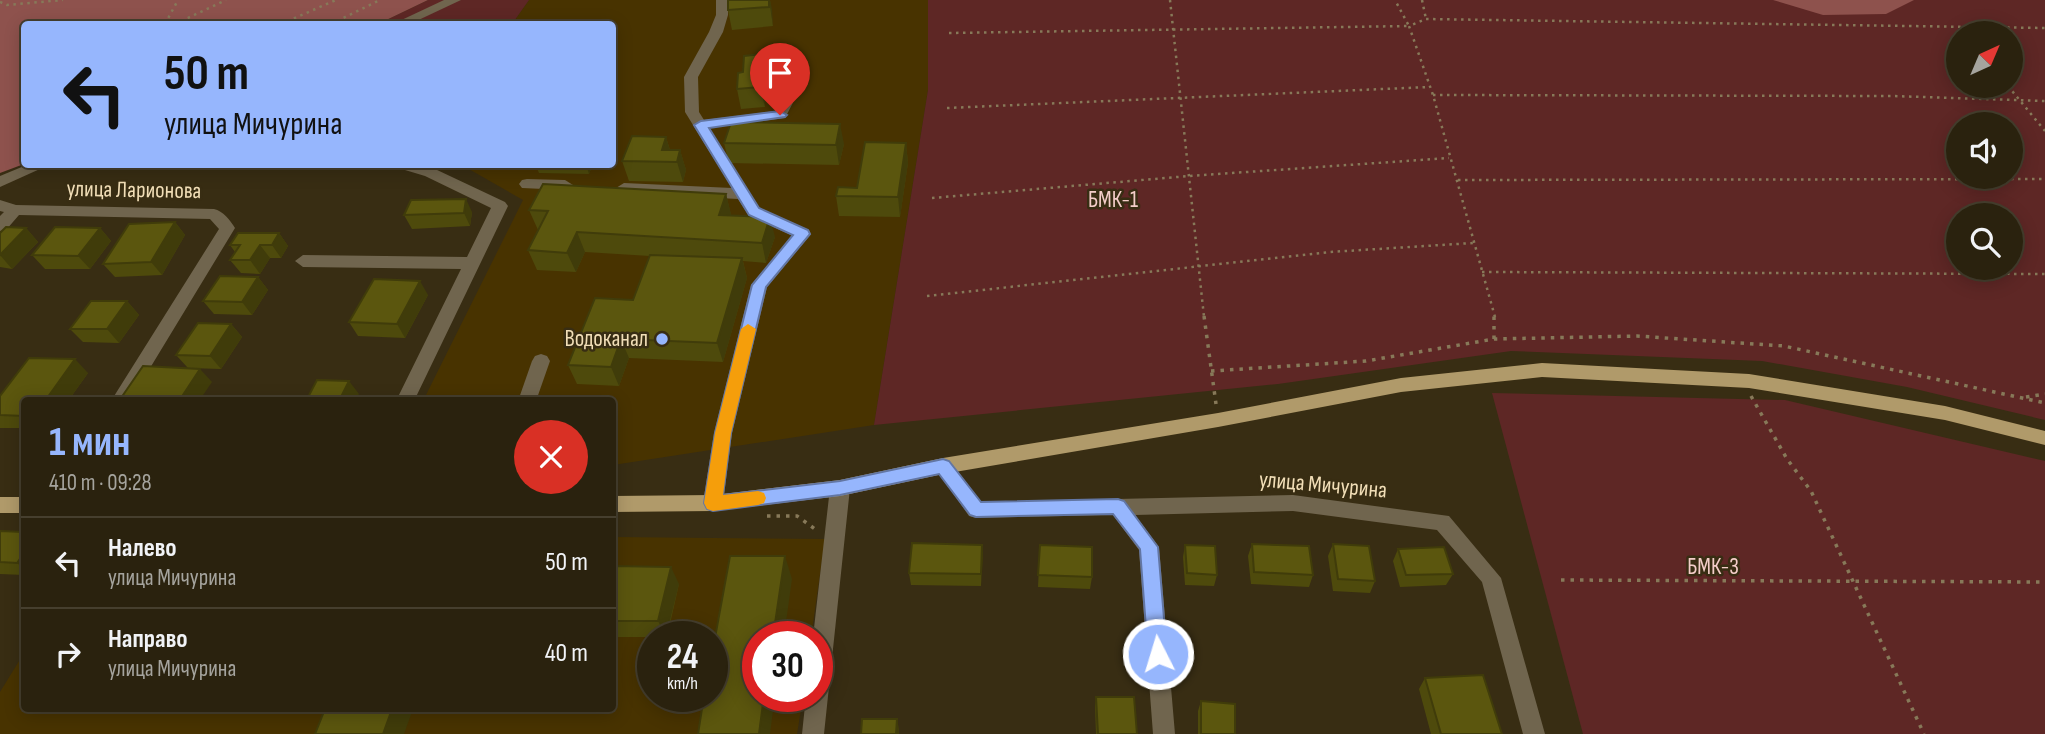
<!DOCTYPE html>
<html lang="ru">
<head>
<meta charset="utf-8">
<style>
	:root { --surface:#2a220e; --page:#362f1c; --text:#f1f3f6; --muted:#a5a49e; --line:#463f2e; --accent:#96b6fd }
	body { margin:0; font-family:"Sofia Sans Condensed",sans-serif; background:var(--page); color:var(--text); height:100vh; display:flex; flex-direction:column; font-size:26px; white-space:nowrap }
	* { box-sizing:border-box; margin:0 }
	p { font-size:23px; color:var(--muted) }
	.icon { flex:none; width:38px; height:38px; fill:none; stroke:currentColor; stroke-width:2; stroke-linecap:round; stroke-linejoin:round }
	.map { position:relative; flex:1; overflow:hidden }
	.drawer { position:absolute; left:21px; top:397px; width:595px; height:315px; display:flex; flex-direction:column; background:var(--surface); border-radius:7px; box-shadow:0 4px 18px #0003,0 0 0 2px var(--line) }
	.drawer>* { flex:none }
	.banner { position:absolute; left:21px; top:21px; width:595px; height:147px; border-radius:7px; box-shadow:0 4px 18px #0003,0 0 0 2px var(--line); background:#96b6fd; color:#111; overflow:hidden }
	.needle { width:46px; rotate:44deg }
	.controls { position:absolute; left:1946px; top:21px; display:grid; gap:14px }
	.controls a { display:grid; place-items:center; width:77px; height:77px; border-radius:50%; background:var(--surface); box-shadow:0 4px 18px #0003,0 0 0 2px var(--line); font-size:35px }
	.speed { position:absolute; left:637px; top:621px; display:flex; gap:14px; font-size:35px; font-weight:700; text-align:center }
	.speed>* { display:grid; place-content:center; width:91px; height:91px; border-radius:50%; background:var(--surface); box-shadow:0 4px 18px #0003,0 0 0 2px var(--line); line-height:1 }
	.speed small { font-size:18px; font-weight:400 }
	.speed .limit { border:10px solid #d22; background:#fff; color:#111 }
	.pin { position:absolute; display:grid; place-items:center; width:60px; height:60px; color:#fff; margin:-72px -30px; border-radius:50% 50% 50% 0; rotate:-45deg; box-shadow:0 0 7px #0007 }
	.pin .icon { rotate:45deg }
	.me { position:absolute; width:77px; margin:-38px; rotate:355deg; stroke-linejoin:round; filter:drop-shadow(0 0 5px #0008) }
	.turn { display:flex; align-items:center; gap:24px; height:147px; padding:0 28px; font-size:32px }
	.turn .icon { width:91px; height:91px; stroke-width:2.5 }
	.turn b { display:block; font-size:49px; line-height:60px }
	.round { display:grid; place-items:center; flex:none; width:74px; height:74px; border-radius:37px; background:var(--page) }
	.overview { display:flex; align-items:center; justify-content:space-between; height:119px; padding:0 28px }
	h1 { font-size:42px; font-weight:700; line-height:52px; color:var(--accent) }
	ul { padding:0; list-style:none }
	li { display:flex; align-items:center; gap:21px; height:91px; padding:0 28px; border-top:2px solid var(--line) }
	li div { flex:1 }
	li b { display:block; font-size:26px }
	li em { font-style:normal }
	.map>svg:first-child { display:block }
	.built { fill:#483300; fill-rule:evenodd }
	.green { fill:#5e2725; fill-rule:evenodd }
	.forest { fill:#8e524d }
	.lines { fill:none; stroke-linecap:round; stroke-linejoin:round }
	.path-far1 { stroke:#877959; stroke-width:2.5; stroke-dasharray:2.5 4.5; stroke-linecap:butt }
	.path { stroke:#877959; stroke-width:3.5; stroke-dasharray:3.5 6; stroke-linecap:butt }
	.minor { fill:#70654e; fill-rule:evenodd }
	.major { fill:#b09a6a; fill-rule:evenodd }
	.wall { fill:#4e4a0c }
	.shaded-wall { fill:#403c0a }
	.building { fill:#5b560e; stroke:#403c0a; stroke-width:2 }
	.route { fill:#96b6fd; stroke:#6276a4; stroke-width:2 }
	.slow { fill:#f59e0b }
	.poi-dot { fill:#96b6fd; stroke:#382d13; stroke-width:2.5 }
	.labels { text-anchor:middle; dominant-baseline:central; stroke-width:5; stroke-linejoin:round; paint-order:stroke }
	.street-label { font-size:23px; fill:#f1deb7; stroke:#382d13 }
	.park-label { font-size:23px; fill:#f4cdc9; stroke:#382d13 }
	.poi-label { font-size:23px; fill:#f1deb7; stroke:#382d13; text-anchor:end }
</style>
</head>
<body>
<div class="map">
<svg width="2045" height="734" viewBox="0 0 2045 734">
	<rect width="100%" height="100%" fill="#382d13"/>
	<!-- built -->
	<g class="built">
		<polygon points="529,0 928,0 928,90 874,425 613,465 612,401 423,401 523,200 467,168 469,165 612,164 612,24 512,24"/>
		<path d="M 613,537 L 825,539 L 811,637 L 758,637 L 758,696 L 803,697 L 797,734 L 0,734 L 0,692 L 24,653 L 24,709 L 612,709 ZM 653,637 L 712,637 L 712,696 L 653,696 Z"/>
	</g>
	<!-- green -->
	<g class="green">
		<polygon points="428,0 529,0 512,24 378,24"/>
		<path d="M 928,0 L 2045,0 L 2045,420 L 1907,387 L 1762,361 L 1511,351 L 1278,384 L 874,425 L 928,90 ZM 1958,33 L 2011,33 L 2011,86 L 1958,86 ZM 1958,124 L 2011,124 L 2011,177 L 1958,177 ZM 1958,215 L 2011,215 L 2011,268 L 1958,268 Z"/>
		<polygon points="1492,393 1785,400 2045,461 2045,734 1583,734"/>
	</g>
	<!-- forest -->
	<g class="forest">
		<polygon points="0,0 428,0 378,24 24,24 24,164 0,173"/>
		<polygon points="1773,0 1914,0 1886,14 1823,15"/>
	</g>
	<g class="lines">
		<!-- path-far1 -->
		<g class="path-far1">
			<polyline points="1170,0 1204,317"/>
			<polyline points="1422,0 1426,19"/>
			<polyline points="0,2 7,5 63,0"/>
			<polyline points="165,24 178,0"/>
			<polyline points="175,24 226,0"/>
			<polyline points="281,24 336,0"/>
			<polyline points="331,24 380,0"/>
			<polyline points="949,33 1409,26 1395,0"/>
			<polyline points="2008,86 2045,131"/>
			<polyline points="1433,95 1892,96 2045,101"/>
			<polyline points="947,108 1429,87"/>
			<polyline points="1458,180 2045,179"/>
			<polyline points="932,198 1189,176 1449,158"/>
			<polyline points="1482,272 2045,274"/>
			<polyline points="927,296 1330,252 1473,243"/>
			<polyline points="1495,317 1433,95 1409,26 1426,19 2045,28"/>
		</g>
		<!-- path -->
		<g class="path">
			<polyline points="1204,316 1216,404"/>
			<polyline points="1494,339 1494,316"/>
			<polyline points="1211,371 1366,361 1494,339 1637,336 1784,346 2045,403"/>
			<polyline points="1751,396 1787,459 1811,491 1924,734"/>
			<polyline points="2026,397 2045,394"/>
			<polyline points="767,516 797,516 815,529"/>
			<polyline points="1561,580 2045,582"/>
		</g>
		<!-- minor -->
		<g class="minor">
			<polygon points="444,0 461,0 410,24 393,24"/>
			<polygon points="716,0 728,0 728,15 723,32 698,77 699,112 704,120 775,111 787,88 797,88 799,91 785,118 709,128 759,208 809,230 811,234 767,287 732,433 723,503 720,509 713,511 706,509 703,503 714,433 751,285 793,236 749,216 738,199 624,193 616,188 624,183 732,188 685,112 684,77 709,32 716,15"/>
			<polygon points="29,164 51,164 0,187 0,176"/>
			<polygon points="393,164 420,164 435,169 505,202 508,206 414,401 396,401 461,269 303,267 295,261 303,255 467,257 491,208 425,176 395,167"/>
			<polygon points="527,179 565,180 573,185 565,190 522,188 519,184 522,180"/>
			<path d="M 0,200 L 16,205 L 214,209 C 223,211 230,220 235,228 L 130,401 L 111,401 L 219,229 L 210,219 L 19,215 L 6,230 L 0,231 L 0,216 L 4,212 L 0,211 Z"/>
			<polygon points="541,354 547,356 550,361 536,401 518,401 532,361 535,356"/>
			<polygon points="943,458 950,461 981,502 1293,495 1449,516 1501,578 1545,734 1523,734 1482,582 1437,530 1293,511 1135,515 1159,547 1175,734 1153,734 1139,550 1113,515 976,518 969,516 934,466 936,461"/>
			<polygon points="840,480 847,482 850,488 824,734 802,734 806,696 817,696 817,637 813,637 830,488 833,482"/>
		</g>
		<!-- major -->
		<g class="major">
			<polygon points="1542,363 1749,374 1945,406 2045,431 2045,445 1945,420 1749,388 1542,377 1401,392 1218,427 943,474 840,496 713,511 612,512 612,496 713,495 840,480 943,458 1218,413 1401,378"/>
			<rect x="0" y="497" width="24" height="16"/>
		</g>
	</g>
	<!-- wall -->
	<g class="wall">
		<polygon points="770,0 773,26 732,30 728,10"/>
		<polygon points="762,54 766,74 765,107 741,109 737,89 743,72"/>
		<polygon points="666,137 670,150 680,150 686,170 683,182 629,181 622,161"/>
		<polygon points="724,143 844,144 839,165 729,163"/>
		<polygon points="906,143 908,163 900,217 839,216 836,196 857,188"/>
		<polygon points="535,164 593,164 589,174 539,173"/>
		<polygon points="726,194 731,215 775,237 766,263 743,261 747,278 723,362 629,358 619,386 577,384 568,365 633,300 650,256 585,252 576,272 537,270 528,250 538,230 529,210"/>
		<polygon points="472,212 470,226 412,229 404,215"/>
		<polygon points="175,222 185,235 162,275 115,277 103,264"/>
		<polygon points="26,228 38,242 12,269 0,267 0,233"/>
		<polygon points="100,228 111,241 90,269 45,269 32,255"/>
		<polygon points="279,233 288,246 281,258 270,258 260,274 241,273 230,260 235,252 230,245"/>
		<polygon points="258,277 268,290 252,315 214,314 203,301"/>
		<polygon points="428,295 405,338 358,336 349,322"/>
		<polygon points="127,301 139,315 119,343 83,342 70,329"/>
		<polygon points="231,324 242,337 221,369 188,368 176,355"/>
		<polygon points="88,373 68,401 24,401 24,428 0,428 0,396"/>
		<polygon points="0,531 24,532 24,575 0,574"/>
		<polygon points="1252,544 1313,575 1309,587 1251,584 1248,556"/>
		<polygon points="1333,544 1375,581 1370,593 1333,591 1328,556"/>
		<polygon points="982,545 981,586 911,585 909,573"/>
		<polygon points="1040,545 1092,577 1090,589 1038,587"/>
		<polygon points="1185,545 1217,575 1214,586 1185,585 1183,557"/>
		<polygon points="1398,549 1453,574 1446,585 1400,587 1393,561"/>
		<polygon points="612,566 679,584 667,637 612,637"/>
		<polygon points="1425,678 1502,734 1431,734 1419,689"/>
		<polygon points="1096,697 1137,734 1096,734 1095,707"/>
		<polygon points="1201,701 1235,734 1198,734 1198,711"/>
	</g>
	<!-- shaded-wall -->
	<g class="shaded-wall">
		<polygon points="769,0 770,0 772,9 773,26"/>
		<polygon points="762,54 766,74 765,107 760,87"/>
		<polygon points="840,124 844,144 839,165 836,145"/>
		<polygon points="666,137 672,157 662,150"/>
		<polygon points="906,143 908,163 900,217 898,197"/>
		<polygon points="680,150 686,170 683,182 677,162"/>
		<polygon points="586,164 593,164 589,174"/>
		<polygon points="726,194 731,214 724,235 719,215"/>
		<polygon points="466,199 472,212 470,226 464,213"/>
		<polygon points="770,217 775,237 766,263 762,243"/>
		<polygon points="175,222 185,235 162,275 151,262"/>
		<polygon points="26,228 38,242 12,269 0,255"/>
		<polygon points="100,228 111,241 90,269 78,256"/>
		<polygon points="577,232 585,252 576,272 567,253"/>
		<polygon points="279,233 288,246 281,258 272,245"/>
		<polygon points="260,245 270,258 260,274 250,260"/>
		<polygon points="742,258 747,278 723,362 717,343"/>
		<polygon points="258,277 268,290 252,315 242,302"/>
		<polygon points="420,281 428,295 405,338 397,324"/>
		<polygon points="127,301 139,315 119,343 107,329"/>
		<polygon points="231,324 242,337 221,369 210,356"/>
		<polygon points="621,339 629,358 619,386 611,367"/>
		<polygon points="75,359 88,373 68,401 45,401"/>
		<polygon points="200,369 212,382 199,401 179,401"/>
		<polygon points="349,381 359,394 355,401 339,401"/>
		<polygon points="982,545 983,557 981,586 981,574"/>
		<polygon points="24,553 24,569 17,563"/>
		<polygon points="785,556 792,579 784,637 773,637"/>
		<polygon points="671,567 679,584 666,637 658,621"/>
		<polygon points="764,696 775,696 770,734 759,734"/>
		<polygon points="392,709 413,709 404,734 383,734"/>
		<polygon points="897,719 899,729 899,734 896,734"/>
	</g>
	<!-- building -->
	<g class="building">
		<polygon points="728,0 769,0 769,7 728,10"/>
		<polygon points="762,54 760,87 737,89 738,73 743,72 744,56"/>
		<polygon points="731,122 840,124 836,145 724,143"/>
		<polygon points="632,136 666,137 662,150 680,150 677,162 622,161"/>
		<polygon points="865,142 906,143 898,197 836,196 838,187 857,188"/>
		<polygon points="543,184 726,194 719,215 770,217 762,243 577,232 567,253 528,250 548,211 529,210"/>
		<polygon points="466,199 464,213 404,215 411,200"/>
		<polygon points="175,222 151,262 103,264 129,224"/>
		<polygon points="6,227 26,228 0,255 0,233"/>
		<polygon points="55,227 100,228 78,256 32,255"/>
		<polygon points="238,233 279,233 272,245 260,245 250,260 230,260 240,245 230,245"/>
		<polygon points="650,255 742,258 717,343 621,339 611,367 568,365 595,298 633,300"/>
		<polygon points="220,276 258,277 242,302 203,301"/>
		<polygon points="374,279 420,281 397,324 349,322"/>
		<polygon points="91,301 127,301 107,329 70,329"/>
		<polygon points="198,323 231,324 210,356 176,355"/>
		<polygon points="29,358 75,359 45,401 24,401 24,416 0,415 0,396"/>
		<polygon points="143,366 200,369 179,401 119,401"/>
		<polygon points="317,380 349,381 339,401 306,401"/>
		<polygon points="0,531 24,532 24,553 17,563 0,562"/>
		<polygon points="912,543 982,545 981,574 909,573"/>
		<polygon points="1252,544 1309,546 1313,575 1254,572"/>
		<polygon points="1333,544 1369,546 1375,581 1338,579"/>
		<polygon points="1040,545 1092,547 1092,577 1038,575"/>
		<polygon points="1185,545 1215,546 1217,575 1187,573"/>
		<polygon points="1444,547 1453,574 1406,575 1398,549"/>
		<polygon points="730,556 785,556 773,637 758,637 758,696 764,696 759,734 698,734 704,696 712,696 712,654"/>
		<polygon points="612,566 671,567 658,621 612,621"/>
		<polygon points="1483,675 1502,734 1441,734 1425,678"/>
		<polygon points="1096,697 1134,697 1137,734 1098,734"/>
		<polygon points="1201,701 1235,704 1235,734 1201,734"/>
		<polygon points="325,709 392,709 383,734 315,734"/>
		<polygon points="862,719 897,719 896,734 861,734"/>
	</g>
	<!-- route -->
	<polygon class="route" points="780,111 787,115 785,117 709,128 759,208 808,230 810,234 766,287 731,433 723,495 840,481 943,459 949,461 981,502 1118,499 1124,501 1158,547 1167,654 1164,660 1158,663 1151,660 1148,654 1140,549 1113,514 976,517 970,515 939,474 840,495 713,511 707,509 704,503 715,433 752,285 793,235 749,215 694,125 701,121"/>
	<!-- slow -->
	<polygon class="slow" points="748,324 756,329 731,433 723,495 758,491 764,493 766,498 764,503 758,505 713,511 707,509 704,503 715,433 741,329"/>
	<!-- markers -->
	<circle class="poi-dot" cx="662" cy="339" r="7"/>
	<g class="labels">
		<!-- street labels -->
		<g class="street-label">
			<text transform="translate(134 190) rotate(1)">улица Ларионова</text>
			<text transform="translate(1323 485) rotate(5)">улица Мичурина</text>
		</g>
		<!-- park labels -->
		<g class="park-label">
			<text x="1113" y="200">БМК-1</text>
			<text x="1713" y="567">БМК-3</text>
		</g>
		<!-- poi labels -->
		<g class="poi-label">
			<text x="648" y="339">Водоканал</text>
		</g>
	</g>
</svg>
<div class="controls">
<a><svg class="needle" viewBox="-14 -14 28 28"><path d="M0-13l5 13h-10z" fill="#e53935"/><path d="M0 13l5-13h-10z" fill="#a5a49e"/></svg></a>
<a><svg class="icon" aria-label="sound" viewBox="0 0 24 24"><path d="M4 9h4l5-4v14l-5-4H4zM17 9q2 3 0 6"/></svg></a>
<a><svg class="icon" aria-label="search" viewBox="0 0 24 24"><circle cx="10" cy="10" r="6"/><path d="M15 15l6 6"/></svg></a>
</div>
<div class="speed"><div>24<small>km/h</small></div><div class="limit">30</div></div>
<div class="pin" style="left:780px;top:115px;background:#d93025"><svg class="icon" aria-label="arrive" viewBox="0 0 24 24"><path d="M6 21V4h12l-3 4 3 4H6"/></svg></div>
<svg class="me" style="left:1158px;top:654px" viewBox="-20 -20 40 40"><circle r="17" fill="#96b6fd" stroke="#fff" stroke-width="3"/><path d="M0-11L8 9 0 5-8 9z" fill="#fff"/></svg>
<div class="banner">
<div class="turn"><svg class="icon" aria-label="left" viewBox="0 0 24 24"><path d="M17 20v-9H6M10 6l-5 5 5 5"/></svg><div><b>50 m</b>улица Мичурина</div></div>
</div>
<section class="drawer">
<div class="overview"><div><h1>1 мин</h1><p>410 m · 09:28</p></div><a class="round" style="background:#d93025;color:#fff"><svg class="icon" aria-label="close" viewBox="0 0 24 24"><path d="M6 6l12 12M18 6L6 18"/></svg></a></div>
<ul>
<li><svg class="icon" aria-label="left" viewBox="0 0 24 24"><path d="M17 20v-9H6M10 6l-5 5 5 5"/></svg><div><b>Налево</b><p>улица Мичурина</p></div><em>50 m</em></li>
<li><svg class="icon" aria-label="right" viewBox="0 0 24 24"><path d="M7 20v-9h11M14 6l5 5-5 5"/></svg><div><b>Направо</b><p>улица Мичурина</p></div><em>40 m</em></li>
</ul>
</section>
</div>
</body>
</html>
